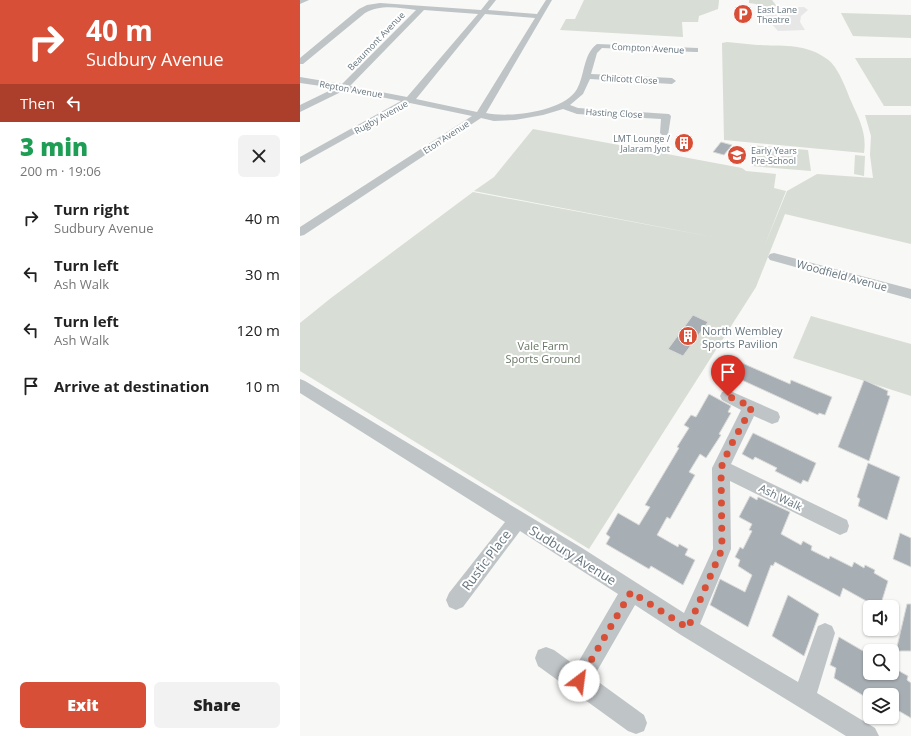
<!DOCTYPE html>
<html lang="en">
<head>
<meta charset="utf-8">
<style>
	:root { --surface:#fff; --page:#f2f2f2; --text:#222; --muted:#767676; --accent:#d74f37 }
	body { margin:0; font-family:"Open Sans",sans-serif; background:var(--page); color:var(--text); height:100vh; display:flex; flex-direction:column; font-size:15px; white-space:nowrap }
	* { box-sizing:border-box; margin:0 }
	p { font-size:13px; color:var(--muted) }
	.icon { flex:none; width:22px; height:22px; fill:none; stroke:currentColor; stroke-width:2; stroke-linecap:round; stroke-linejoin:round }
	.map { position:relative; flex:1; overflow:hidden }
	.details { display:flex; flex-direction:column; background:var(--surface); width:300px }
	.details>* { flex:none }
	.top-card { background:#d74f37; color:#fff; overflow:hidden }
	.buttons { position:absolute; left:563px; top:600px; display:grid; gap:8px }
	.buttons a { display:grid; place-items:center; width:36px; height:36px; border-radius:6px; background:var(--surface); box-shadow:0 1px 3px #0004; font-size:20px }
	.pin { position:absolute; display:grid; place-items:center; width:34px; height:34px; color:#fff; margin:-41px -17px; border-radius:50% 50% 50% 0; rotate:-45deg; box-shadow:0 0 4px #0007 }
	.pin .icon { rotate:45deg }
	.me { position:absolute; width:44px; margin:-22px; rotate:30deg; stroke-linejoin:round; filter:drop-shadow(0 0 3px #0008) }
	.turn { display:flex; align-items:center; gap:14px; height:84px; padding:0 20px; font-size:18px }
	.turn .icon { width:52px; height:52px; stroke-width:2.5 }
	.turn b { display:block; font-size:28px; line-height:34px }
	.then { display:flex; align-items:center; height:38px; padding:0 20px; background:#0003; gap:8px; font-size:15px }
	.round { display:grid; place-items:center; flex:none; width:42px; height:42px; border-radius:6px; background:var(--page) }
	.head { display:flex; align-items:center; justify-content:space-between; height:68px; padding:0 20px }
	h1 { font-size:24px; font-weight:800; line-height:30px; color:#1e9e55 }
	.primary-button { display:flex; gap:8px; margin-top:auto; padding:8px 20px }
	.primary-button a { flex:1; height:46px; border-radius:6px; background:var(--accent); color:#fff; font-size:16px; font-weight:800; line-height:46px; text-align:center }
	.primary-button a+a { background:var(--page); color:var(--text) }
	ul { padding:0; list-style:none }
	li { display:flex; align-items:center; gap:12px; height:56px; padding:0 20px }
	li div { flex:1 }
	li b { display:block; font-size:15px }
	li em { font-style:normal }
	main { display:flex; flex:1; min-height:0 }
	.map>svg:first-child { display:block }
	.built { fill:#e6e7e6 }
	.green { fill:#d8ddd5 }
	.building { fill:#a7afb4; stroke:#dadad8 }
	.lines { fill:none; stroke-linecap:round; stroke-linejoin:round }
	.minor { fill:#bfc4c7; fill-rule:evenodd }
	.route { stroke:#d74f37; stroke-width:7; stroke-dasharray:0 12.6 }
	.labels { text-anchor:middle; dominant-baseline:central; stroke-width:4; stroke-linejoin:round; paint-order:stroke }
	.far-poi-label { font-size:9px; fill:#65757e; stroke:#fff; text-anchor:start }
	.far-street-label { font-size:9px; fill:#65757e; stroke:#fff }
	.street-label { font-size:11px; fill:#65757e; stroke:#fff }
	.poi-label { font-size:11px; fill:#65757e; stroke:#fff; text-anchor:start }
	.park-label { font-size:11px; fill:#687764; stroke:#fff }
	.near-street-label { font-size:13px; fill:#65757e; stroke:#fff }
</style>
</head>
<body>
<main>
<section class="details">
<div class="top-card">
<div class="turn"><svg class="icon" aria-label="right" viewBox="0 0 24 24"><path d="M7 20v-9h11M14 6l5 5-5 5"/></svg><div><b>40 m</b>Sudbury Avenue</div></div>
<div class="then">Then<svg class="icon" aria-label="left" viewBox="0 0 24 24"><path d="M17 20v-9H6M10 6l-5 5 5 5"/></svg></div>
</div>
<div class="head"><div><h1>3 min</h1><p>200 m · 19:06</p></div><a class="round"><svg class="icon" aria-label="close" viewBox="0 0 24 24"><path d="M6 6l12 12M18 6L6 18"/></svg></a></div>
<ul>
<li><svg class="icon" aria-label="right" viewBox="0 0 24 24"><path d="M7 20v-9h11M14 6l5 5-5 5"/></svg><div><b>Turn right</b><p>Sudbury Avenue</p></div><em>40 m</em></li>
<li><svg class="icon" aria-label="left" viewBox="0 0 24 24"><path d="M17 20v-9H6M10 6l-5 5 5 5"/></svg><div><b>Turn left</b><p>Ash Walk</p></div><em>30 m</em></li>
<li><svg class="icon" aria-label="left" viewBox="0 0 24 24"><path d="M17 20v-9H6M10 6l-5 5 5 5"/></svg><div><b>Turn left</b><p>Ash Walk</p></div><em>120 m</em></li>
<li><svg class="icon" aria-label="arrive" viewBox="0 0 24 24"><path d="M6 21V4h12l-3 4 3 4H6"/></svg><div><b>Arrive at destination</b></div><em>10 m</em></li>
</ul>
<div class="primary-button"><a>Exit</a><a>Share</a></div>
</section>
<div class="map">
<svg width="611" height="736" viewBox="0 0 611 736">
	<rect width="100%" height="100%" fill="#f8f8f6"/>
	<!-- built -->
	<polygon class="built" points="504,7 508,10 501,16 500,22 505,30 478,31 470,22 472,21 469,17 466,17 461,9"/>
	<!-- green -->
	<g class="green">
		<polygon points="284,0 419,0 419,1 418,9 399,16 398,22 382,22 383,37 260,30 266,19 275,19"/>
		<polygon points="449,0 472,0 478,8 456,9 456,4 449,3"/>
		<polygon points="541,13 611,15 611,38 553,36"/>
		<path d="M 427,42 C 437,43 447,44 457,45 C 481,46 506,43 527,59 C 538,66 546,89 551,101 C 559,119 567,133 564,153 L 424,140 L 422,43 Z"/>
		<polygon points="555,58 611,58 611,106 584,106"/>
		<polygon points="565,115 611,115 611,244 485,214 456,287 289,549 0,371 0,323 31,298 173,192 418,238 174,191 194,177 233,129 442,168 446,171 476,174 474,188 486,191 464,247 487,191 517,174 573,178 570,155 571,136"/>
		<polygon points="450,145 508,150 511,171 451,166"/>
		<polygon points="555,155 565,156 564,176 554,174"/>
		<polygon points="511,316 611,344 611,396 493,358"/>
	</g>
	<!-- building -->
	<g class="building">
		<polygon points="421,142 432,145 424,155 413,152"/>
		<polygon points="393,315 408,322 383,356 368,349"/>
		<polygon points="442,363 490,384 491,380 532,397 525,415 519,413 518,415 433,376"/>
		<polygon points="564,380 588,391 587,395 590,396 569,461 538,447"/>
		<polygon points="409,394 431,406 428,412 431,413 419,434 421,435 406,458 400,454 389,472 395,475 370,519 367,517 357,535 378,547 379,544 388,549 385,555 395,560 383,585 351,566 349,569 306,544 310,537 306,534 318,513 339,525 350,507 345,505 379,448 377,447 389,428 384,425 391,415 396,417"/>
		<polygon points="453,433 516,463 508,482 503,480 501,484 475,471 477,468 455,457 453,460 442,454"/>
		<polygon points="568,463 600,477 587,520 558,506 560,499 557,497"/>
		<polygon points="450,496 457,500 458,497 490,512 481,534 501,545 503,541 512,546 511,550 529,559 530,556 552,567 554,562 564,568 565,565 575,570 574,573 588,581 580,607 577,607 543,588 540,597 475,562 473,566 471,565 448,627 410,605 420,579 445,592 452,575 438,566 440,560 435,557 440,547 443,549 452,531 449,530 452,524 439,517"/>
		<polygon points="600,533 611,538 611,567 593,559"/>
		<polygon points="488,595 519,614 504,656 472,636"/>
		<polygon points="607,604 611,604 611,651 596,651"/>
		<polygon points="539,637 570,655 570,673 592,673 592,667 608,676 607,680 611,683 611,718 592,707 592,695 570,695 569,699 534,678 536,668 530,665"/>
	</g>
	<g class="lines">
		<!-- minor -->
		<g class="minor">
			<polygon points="0,0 9,0 0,4"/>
			<path d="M 189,0 L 196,0 L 188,10 L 237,14 L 246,0 L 252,0 L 186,113 C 209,118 264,112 277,89 C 285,75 283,54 297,44 L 398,48 L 398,52 L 395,52 L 302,48 L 297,53 L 291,74 L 372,78 L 376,81 L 372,84 L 290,79 L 283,94 L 270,105 L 278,108 L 369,114 L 371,116 L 368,135 L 362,135 L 360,133 L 361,119 L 277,114 L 263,109 L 243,115 L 215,120 L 194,121 L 181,118 L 4,235 L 0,236 L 0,227 L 172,116 L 110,103 L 0,164 L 0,157 L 101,101 L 45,90 L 0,112 L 0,105 L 35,88 L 0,83 L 0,77 L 42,84 L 116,10 C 99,8 81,4 65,13 L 3,64 L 0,64 L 0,58 L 59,9 L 67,5 L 80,3 L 181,10 ZM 124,10 L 178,14 L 107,97 L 50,86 ZM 185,14 L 235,18 L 177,112 L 116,99 Z"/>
			<polygon points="474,253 611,289 611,299 470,260 468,257 470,254"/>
			<polygon points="0,379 5,381 282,548 384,613 413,549 412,468 441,410 422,400 420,396 422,392 428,390 478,412 480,417 478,422 472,424 454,416 431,464 547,520 549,526 547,532 540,535 430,481 431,549 400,624 498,682 518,626 525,623 532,626 535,633 517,693 575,728 579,736 546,736 381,635 335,605 293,678 344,715 347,723 344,731 336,734 328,731 238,666 235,658 238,650 246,647 254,650 276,666 318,594 220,531 163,607 156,610 149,607 146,600 149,593 205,522 0,393"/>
		</g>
	</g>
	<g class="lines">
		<!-- route -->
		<polyline class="route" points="279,681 331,592 388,628 422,549 421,468 430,447 452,407 428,396"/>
	</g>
	<!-- icons -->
	<defs>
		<symbol id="parking-disc" viewBox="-11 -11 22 22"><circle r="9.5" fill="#d74f37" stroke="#fff"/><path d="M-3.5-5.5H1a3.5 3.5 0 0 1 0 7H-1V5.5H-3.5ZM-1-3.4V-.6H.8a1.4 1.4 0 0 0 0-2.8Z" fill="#fff"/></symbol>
		<symbol id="building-disc" viewBox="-11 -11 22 22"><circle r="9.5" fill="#d74f37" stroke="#fff"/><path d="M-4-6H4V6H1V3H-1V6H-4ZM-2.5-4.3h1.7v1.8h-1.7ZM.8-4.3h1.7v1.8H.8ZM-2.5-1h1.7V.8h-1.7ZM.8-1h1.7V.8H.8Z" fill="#fff"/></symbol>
		<symbol id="school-disc" viewBox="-11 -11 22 22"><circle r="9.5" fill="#d74f37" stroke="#fff"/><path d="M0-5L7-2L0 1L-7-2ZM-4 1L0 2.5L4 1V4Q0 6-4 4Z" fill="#fff"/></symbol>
	</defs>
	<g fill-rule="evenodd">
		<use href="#parking-disc" x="432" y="3" width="22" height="22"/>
		<use href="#building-disc" x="373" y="132" width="22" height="22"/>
		<use href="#school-disc" x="426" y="144" width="22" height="22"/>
		<use href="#building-disc" x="377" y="325" width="22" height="22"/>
	</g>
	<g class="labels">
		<!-- far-poi labels -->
		<g class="far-poi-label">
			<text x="457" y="9">East Lane<tspan x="457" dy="10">Theatre</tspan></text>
			<text x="370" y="138" text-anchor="end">LMT Lounge /<tspan x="370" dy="10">Jalaram Jyot</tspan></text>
			<text x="451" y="150">Early Years<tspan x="451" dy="10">Pre-School</tspan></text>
		</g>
		<!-- far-street labels -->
		<g class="far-street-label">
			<text transform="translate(76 41) rotate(-46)">Beaumont Avenue</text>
			<text transform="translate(348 48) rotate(3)">Compton Avenue</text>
			<text transform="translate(329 79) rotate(3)">Chilcott Close</text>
			<text transform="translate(51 89) rotate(10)">Repton Avenue</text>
			<text transform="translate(314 113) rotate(3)">Hasting Close</text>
			<text transform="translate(81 117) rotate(-29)">Rugby Avenue</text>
			<text transform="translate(146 137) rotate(-33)">Eton Avenue</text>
		</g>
		<!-- street labels -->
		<g class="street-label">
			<text transform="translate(542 275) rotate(15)">Woodfield Avenue</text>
			<text transform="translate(481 497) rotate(26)">Ash Walk</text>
		</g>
		<!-- poi labels -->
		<g class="poi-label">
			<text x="402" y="330">North Wembley<tspan x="402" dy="13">Sports Pavilion</tspan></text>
		</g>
		<!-- park labels -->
		<g class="park-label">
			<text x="243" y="345">Vale Farm<tspan x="243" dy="13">Sports Ground</tspan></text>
		</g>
		<!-- near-street labels -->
		<g class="near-street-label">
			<text transform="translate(273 555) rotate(32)">Sudbury Avenue</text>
			<text transform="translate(186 560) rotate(-53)">Rustic Place</text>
		</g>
	</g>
</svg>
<div class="buttons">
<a><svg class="icon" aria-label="sound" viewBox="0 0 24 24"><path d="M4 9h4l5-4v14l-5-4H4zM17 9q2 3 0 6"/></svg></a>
<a><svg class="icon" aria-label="search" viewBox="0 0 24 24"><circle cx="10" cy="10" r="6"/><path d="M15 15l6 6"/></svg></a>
<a><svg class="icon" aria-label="layers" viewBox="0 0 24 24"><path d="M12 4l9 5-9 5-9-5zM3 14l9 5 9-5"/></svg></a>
</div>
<div class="pin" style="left:428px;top:396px;background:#d93025"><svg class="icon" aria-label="arrive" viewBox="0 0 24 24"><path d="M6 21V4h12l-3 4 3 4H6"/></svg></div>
<svg class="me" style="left:279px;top:681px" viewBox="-20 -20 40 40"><circle r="19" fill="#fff"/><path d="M0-13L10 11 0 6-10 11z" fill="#d74f37"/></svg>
</div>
</main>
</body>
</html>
